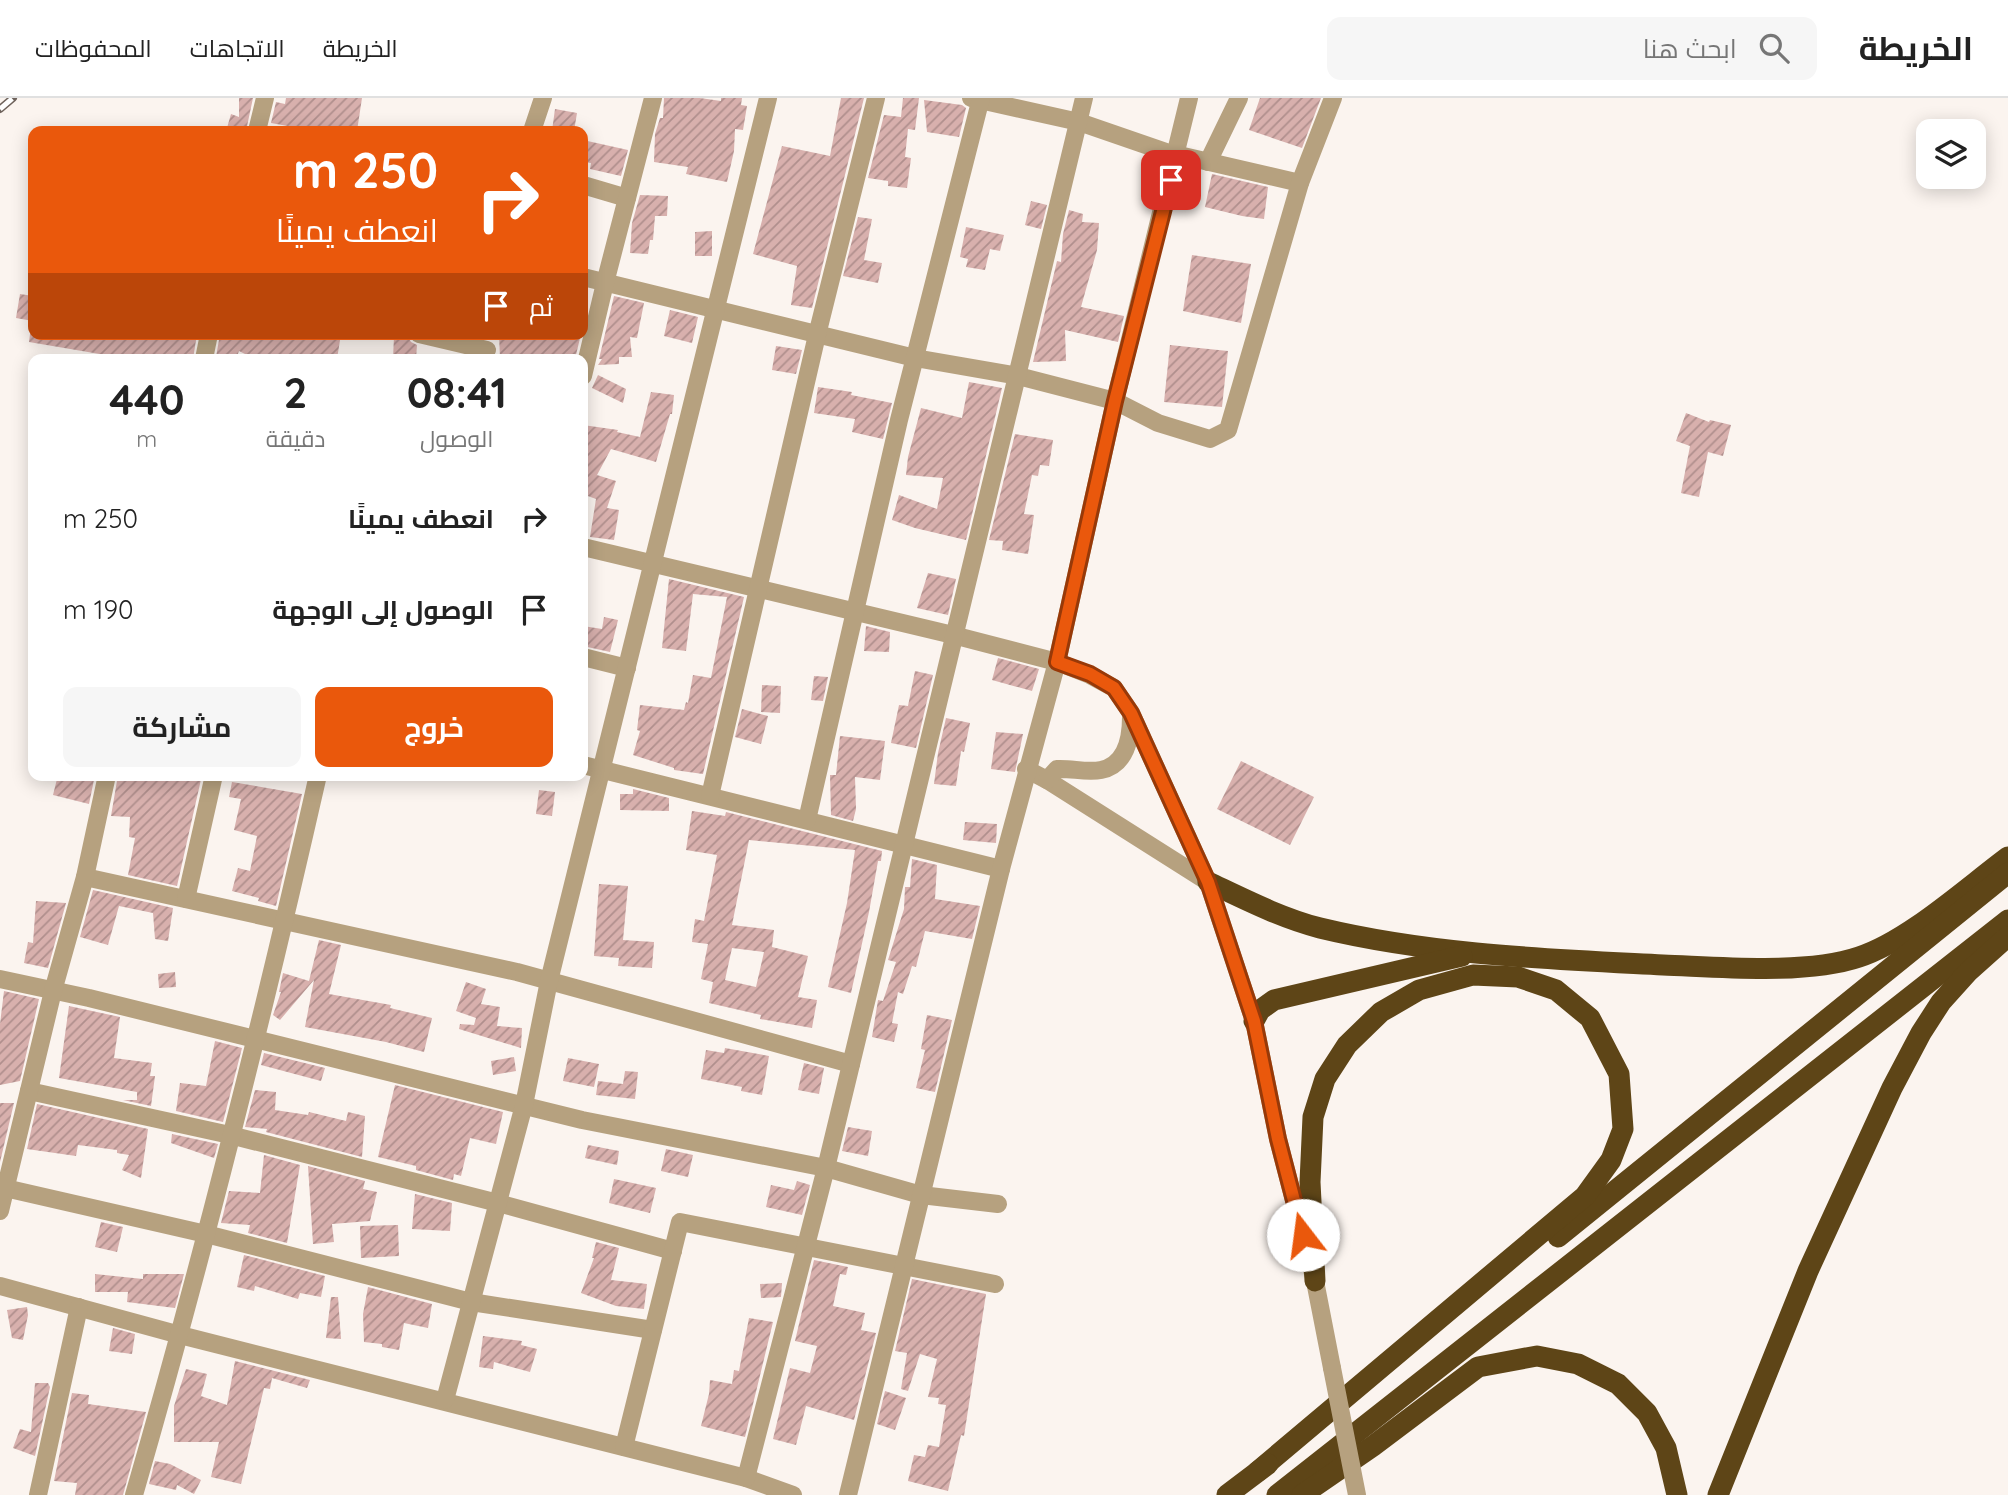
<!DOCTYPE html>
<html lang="ar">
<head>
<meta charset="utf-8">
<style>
	:root { --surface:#fff; --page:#f6f6f6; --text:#222; --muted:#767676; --line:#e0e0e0; --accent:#ea580c }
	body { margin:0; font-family:Quicksand,Cairo,sans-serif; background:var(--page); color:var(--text); direction:rtl; height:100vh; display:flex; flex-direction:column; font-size:26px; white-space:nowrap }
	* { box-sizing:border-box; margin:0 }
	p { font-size:23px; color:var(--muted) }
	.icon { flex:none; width:38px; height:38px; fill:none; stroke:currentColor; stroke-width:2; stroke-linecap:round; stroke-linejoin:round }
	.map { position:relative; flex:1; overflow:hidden; direction:ltr }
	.details { position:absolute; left:28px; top:256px; width:560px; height:427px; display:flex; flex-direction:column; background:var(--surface); border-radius:14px; box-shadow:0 4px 18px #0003; direction:rtl }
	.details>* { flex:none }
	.guide { position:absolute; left:28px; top:28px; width:560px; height:214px; border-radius:14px; box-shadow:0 4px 18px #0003; direction:rtl; background:#ea580c; color:#fff; overflow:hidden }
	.fabs { position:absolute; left:1916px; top:21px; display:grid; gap:14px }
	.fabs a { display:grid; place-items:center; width:70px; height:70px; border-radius:14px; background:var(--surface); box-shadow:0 4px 18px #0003; font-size:35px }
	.pin { position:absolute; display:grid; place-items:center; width:60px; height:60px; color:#fff; margin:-30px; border-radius:14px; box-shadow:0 4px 10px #0006 }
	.me { position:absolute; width:77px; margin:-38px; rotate:345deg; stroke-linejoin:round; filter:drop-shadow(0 0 5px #0008) }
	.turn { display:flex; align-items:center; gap:24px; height:147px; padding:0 35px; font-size:32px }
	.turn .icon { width:91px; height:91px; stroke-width:2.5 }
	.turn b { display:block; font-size:49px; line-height:60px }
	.then { display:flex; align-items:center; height:66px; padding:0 35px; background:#0003; gap:14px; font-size:26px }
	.eta { display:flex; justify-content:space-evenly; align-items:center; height:119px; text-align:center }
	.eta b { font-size:42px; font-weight:700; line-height:49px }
	.primary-button { display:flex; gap:14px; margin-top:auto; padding:14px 35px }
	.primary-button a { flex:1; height:80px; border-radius:14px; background:var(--accent); color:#fff; font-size:28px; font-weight:700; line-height:80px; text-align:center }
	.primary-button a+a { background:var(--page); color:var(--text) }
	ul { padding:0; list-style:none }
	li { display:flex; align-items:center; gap:21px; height:91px; padding:0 35px }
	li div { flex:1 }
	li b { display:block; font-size:26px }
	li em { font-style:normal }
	header { display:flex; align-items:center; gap:42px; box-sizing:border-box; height:98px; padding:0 35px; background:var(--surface); border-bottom:2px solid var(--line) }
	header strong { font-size:33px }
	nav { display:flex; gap:38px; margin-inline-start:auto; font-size:24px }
	.search { width:490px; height:63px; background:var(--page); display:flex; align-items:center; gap:18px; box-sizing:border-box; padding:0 24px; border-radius:14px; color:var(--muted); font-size:26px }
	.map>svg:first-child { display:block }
	.building { fill:url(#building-hatch); fill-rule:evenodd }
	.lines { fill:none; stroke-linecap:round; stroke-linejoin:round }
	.street { stroke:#b6a17f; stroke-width:18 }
	.highway { stroke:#5e4517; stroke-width:21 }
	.rail-casing { stroke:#6e625b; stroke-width:8 }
	.rail { stroke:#fff; stroke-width:5; stroke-dasharray:16; stroke-linecap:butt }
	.street-bridge { stroke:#b6a17f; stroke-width:18 }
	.route-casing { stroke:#983908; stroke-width:18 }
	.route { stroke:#ea580c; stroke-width:12 }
</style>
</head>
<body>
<header>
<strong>الخريطة</strong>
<div class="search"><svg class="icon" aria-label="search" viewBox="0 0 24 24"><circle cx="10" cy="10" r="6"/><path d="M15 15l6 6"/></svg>ابحث هنا</div>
<nav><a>الخريطة</a><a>الاتجاهات</a><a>المحفوظات</a></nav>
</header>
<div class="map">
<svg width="2008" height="1397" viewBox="0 0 2008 1397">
	<defs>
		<pattern id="building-hatch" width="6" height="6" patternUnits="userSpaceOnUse" patternTransform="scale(1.75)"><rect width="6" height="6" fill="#d8b0ad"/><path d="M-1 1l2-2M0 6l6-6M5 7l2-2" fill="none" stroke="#b08f8d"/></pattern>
	</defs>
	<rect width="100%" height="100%" fill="#fbf4ef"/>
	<!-- building -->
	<g class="building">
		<polygon points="239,0 253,0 246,33 227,30 231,16 239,19"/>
		<polygon points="286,0 362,0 357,33 315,33 271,25 276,4 285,6"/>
		<polygon points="664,0 700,0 721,3 721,0 742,0 741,7 747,8 743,32 735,31 734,53 727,84 686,76 688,69 654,64 655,36 660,20 663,20"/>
		<polygon points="841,0 864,0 812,210 791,207 797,168 753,156 782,48 830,58"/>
		<polygon points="903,0 919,0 915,32 908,31 905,59 911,60 907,90 888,88 888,83 868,80 884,17 901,19"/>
		<polygon points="1260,0 1321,0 1302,50 1249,32"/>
		<polygon points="924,2 962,7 966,10 959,39 927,34"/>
		<polygon points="555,11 577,15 574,33 552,33"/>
		<polygon points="583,42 628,52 621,78 590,71 591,65 583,64"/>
		<polygon points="1212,76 1268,89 1264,121 1242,118 1205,109"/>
		<polygon points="640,97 668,98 667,118 655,118 653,142 650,142 648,156 630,155 632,125"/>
		<polygon points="1031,103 1047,107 1041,131 1025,127"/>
		<polygon points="1069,112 1083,116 1082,124 1099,125 1097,152 1081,209 1124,218 1118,244 1065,232 1066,263 1033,264 1057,163 1061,164 1063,136"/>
		<polygon points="858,119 872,121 864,162 882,165 878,185 843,178"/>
		<polygon points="966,129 1004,137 1000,153 990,151 985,172 966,169 968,161 960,159"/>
		<polygon points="712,133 712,158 695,158 695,134"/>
		<polygon points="1192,157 1251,166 1241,225 1183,213"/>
		<polygon points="20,196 33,198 33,223 16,220"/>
		<polygon points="614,198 644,205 637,240 630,239 632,259 619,259 619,266 598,267 602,261 599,261"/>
		<polygon points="670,212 698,219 692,245 664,238"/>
		<polygon points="30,236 197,236 193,261 129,261 29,244"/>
		<polygon points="220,236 341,236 337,261 255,261 239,253 236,261 220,261 216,259"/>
		<polygon points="499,236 518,236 518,240 581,236 575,261 500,261"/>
		<polygon points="394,238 408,239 411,244 417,247 416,261 393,261"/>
		<polygon points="1170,247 1228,253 1222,309 1164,304"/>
		<polygon points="776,248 802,252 796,276 772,272"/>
		<polygon points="598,277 626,291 623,305 592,290"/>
		<polygon points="969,284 1002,290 966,442 915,430 892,422 899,397 937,411 943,380 906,377 908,359 921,310 962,320"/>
		<polygon points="818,289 852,294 851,297 892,305 883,341 852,334 855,321 814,315"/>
		<polygon points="651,294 674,297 672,316 670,316 656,364 611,351 597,377 616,383 607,410 619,412 614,442 590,439 596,401 585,397 583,402 583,327 618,332 617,334 640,339"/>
		<polygon points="1686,315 1709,324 1710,322 1731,327 1723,358 1708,354 1699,399 1681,395 1690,348 1676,343"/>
		<polygon points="1015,336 1053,342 1049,368 1040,367 1038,378 1032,377 1024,416 1034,417 1028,456 1002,452 1003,443 989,442"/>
		<polygon points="928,475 956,481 948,517 917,510"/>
		<polygon points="669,481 744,499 703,676 674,672 674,670 633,657 640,633 637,632 640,607 684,612 686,604 688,605 693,577 711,580 727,499 693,496 686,553 662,550"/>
		<polygon points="604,519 618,522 610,554 583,548 583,528 602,531"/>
		<polygon points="866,528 890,534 889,554 864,553"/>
		<polygon points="998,560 1039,571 1032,593 992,582"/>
		<polygon points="915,573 933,577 916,650 891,645 899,607 908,608"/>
		<polygon points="814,578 828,579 823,603 811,602"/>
		<polygon points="762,587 781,588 780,615 761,614"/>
		<polygon points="742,611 768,618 761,646 735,639"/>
		<polygon points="946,620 970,625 964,654 961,653 956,688 934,686 938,655"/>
		<polygon points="996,634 1023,636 1015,674 991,671"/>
		<polygon points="840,638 885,643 880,682 855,679 856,711 853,723 831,717 830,677 836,677"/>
		<polygon points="1241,663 1314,699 1290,747 1217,711"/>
		<polygon points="58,677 82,683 83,677 95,677 89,706 53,697"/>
		<polygon points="118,677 143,677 142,681 174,683 175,677 202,677 177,788 128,777 135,740 129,739 130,719 111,718"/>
		<polygon points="232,684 302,696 276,808 258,803 259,800 232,793 238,770 250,773 257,738 234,732 241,701 229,699"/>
		<polygon points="633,691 669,700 669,713 620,712 620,696 633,696"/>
		<polygon points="539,692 555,694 552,718 536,716"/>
		<path d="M 692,713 L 725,718 L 726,714 L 882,753 L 881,763 L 878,763 L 869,814 L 851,895 L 828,889 L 847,805 L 855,752 L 749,742 L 732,827 L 774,832 L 772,849 L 808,858 L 798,899 L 817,902 L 812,930 L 760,921 L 761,917 L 709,905 L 713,884 L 701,881 L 708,846 L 692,844 L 695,821 L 704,823 L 717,757 L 686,752 ZM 732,850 L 764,854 L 756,889 L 725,882 Z"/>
		<polygon points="965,724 997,726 996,745 963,742"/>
		<polygon points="912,761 937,767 935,801 980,808 972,841 925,833 916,869 912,868 903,896 898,894 892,925 898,926 894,944 872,939 878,902 883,903 896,864 888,862 904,811 905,789 910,789"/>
		<polygon points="599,786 628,788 623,842 654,844 652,870 618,868 619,860 594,858"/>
		<polygon points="93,792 173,810 168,843 155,841 153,815 119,808 108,847 80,839"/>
		<polygon points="36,803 66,805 48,870 24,865 28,844 33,845"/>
		<polygon points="319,842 341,847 329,896 391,907 390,910 432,920 424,954 386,944 305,929 314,882 280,922 273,917 281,894 279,894 283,875 309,883"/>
		<polygon points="175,874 176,889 159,890 158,876"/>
		<polygon points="466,884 486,891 481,906 500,909 497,928 522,930 521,950 459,931 460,926 474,927 476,920 456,913"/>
		<polygon points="4,893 39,901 20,983 0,987 0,926"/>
		<polygon points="69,908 120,919 114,960 152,965 150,978 155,978 151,1008 123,1002 137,1002 137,994 59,980"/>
		<polygon points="927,917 952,922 935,994 916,990 925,952 921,951"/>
		<polygon points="215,943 242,950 223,1024 176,1013 180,985 206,988"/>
		<polygon points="725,950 769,958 762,997 741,993 742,989 701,981 706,952 724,955"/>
		<polygon points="264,955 325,970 321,983 261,967"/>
		<polygon points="514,959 516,973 493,977 491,963"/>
		<polygon points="568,960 599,966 594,989 563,983"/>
		<polygon points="804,965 824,970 819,996 798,992"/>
		<polygon points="625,973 638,974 635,1001 596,997 598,983 623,986"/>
		<polygon points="395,987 503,1014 496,1046 470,1040 461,1078 454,1076 453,1082 416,1072 416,1068 378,1059"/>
		<polygon points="255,992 276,994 275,1012 308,1017 309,1014 346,1023 348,1014 365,1018 362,1059 266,1034 267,1031 245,1029"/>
		<polygon points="0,1005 14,1005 0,1064"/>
		<polygon points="37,1006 148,1031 141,1080 122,1072 129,1057 117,1055 117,1052 78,1047 76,1058 27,1051"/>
		<polygon points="848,1029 872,1033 868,1058 842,1053"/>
		<polygon points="172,1036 218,1046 214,1060 171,1045"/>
		<polygon points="588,1047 619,1053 617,1067 585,1060"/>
		<polygon points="666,1051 693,1057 688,1079 661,1073"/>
		<polygon points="264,1057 300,1067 287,1145 248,1135 250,1127 221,1125 229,1093 260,1095"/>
		<polygon points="308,1068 365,1083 363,1091 377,1094 370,1123 332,1126 334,1144 313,1146"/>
		<polygon points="614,1081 656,1090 650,1115 609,1105"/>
		<polygon points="797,1083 810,1087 802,1117 766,1109 771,1087 794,1092"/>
		<polygon points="415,1096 452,1105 450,1133 412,1131"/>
		<polygon points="101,1124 123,1129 117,1154 95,1149"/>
		<polygon points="398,1127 399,1158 361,1160 360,1128"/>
		<polygon points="596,1144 619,1150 611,1182 647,1186 644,1211 616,1208 581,1195 594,1160 592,1160"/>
		<polygon points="244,1157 325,1178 321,1199 300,1195 298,1201 255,1188 254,1193 237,1189"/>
		<polygon points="814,1162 848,1169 846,1177 840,1176 833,1208 865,1215 861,1232 876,1235 854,1322 806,1308 796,1347 773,1341 790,1270 810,1275 817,1248 795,1243"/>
		<polygon points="95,1176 143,1181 143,1176 184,1176 175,1210 127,1204 128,1194 95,1194"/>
		<polygon points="912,1181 986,1196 964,1338 961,1337 948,1393 908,1383 914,1357 925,1359 928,1347 939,1349 946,1307 938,1306 939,1300 928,1299 937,1261 920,1256 908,1293 901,1291 907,1255 895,1253"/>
		<polygon points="782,1185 781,1199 761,1200 760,1186"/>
		<polygon points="368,1189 432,1206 428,1230 404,1225 399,1252 382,1249 382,1246 364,1244 363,1216"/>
		<polygon points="331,1199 338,1199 341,1241 326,1240"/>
		<polygon points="27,1209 28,1217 23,1242 12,1240 7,1212"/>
		<polygon points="749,1220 773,1224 745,1339 701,1328 709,1296 710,1282 732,1286 734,1272 739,1273"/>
		<polygon points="113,1230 135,1236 132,1256 109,1253"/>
		<polygon points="483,1238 522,1243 521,1247 537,1251 530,1274 494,1264 493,1271 479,1269"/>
		<polygon points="235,1263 310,1282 307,1290 272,1280 270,1291 264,1290 241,1386 211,1379 219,1344 174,1344 174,1308 186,1271 207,1276 201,1298 227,1307"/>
		<polygon points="35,1285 48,1285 50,1289 35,1358 13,1350 20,1331 31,1334"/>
		<polygon points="885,1293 906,1300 895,1332 877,1326"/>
		<polygon points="72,1295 89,1297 88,1306 146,1314 123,1397 75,1397 77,1385 54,1383"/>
		<polygon points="155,1363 170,1366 201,1382 194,1396 177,1387 176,1392 149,1386"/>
	</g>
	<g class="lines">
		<!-- street -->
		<g class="street">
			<polyline points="971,0 1079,24 1166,54 1300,85"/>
			<polyline points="257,33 265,0"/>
			<polyline points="532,33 543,0"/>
			<polyline points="1208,64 1239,0"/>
			<polyline points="583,87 627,100"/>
			<polyline points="583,179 915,260 1018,278 1115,303 1158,325 1210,341 1228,332 1300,85 1333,0"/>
			<polyline points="419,236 487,252"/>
			<polyline points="204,261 209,236"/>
			<polyline points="583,278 605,185 653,0"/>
			<polyline points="583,449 953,537 1057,564 1090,577 1114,590 1131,615 1208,784 1254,923 1278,1041 1315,1183 1332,1270"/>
			<polyline points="583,559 627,570"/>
			<polyline points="583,667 1001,771"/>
			<polyline points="1026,671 1047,682 1208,784"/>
			<path d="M 1047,682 L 1057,671 C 1071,670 1087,675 1101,672 C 1126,667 1131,640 1131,619"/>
			<polyline points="710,698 817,237 876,0"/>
			<polyline points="807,722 899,322 981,0"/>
			<polyline points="85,779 517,874 851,966"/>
			<polyline points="186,801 214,677"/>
			<polyline points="0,881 89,900 582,1022 826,1070 921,1097 998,1106"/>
			<polyline points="29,993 230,1037 498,1105 673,1153"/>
			<polyline points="5,1090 206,1136 471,1204 653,1232"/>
			<polyline points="0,1113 53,893 85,779 107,677"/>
			<polyline points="0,1188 180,1237 746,1380 793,1397"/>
			<polyline points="445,1302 524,1007 549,883 768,0"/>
			<polyline points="624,1349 680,1124 995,1186"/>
			<polyline points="746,1380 826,1070 1084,0"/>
			<polyline points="38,1397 79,1209"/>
			<path d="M 134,1397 C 203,1159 263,919 318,677"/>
			<polyline points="848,1397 1001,771 1057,564 1115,303 1189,0"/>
		</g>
		<!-- highway -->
		<g class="highway">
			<path d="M 1208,784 C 1244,801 1281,820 1320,830 C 1432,857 1549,861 1663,867 C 1719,869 1806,877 1859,859 C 1908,843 1965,791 2008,759"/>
			<polyline points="1254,923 1260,912 1274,902 1462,858"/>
			<polyline points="1558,1139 2008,775"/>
			<polyline points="1257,1374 1585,1098 1611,1062 1623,1031 1619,976 1590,920 1556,892 1518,879 1473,877 1419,892 1381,914 1347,947 1325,981 1313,1019 1310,1084 1315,1183"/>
			<polyline points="1227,1397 1268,1366"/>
			<polyline points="1277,1397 2008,822"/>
			<polyline points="1302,1397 1373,1348 1478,1269 1537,1258 1578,1266 1618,1286 1647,1315 1666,1350 1677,1397"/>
			<polyline points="1718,1397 1808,1173 1892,990 1921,935 1941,904 1968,874 2007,839"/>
		</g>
		<defs>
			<polyline id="rail" points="0,11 13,0"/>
		</defs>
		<!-- rail casing -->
		<use href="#rail" class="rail-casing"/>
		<!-- rail -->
		<use href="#rail" class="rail"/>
		<!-- street-bridge -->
		<polyline class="street-bridge" points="1332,1270 1357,1397"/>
	</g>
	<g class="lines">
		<defs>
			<polyline id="route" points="1171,82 1115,303 1057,564 1090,576 1114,590 1131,615 1208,784 1254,923 1278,1041 1303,1137"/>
		</defs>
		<!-- route casing -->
		<use href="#route" class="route-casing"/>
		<!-- route -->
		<use href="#route" class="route"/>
	</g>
</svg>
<div class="fabs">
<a><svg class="icon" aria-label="layers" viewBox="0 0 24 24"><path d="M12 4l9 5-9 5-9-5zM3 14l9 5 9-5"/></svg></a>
</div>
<div class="pin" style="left:1171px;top:82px;background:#d93025"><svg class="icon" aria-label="arrive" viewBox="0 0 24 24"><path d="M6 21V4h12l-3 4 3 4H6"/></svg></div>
<svg class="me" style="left:1303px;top:1137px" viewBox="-20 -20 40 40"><circle r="19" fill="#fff"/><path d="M0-13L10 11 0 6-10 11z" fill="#ea580c"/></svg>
<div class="guide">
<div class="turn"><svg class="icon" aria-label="right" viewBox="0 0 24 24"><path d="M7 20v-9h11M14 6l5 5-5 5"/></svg><div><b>250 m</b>انعطف يمينًا</div></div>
<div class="then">ثم<svg class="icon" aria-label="arrive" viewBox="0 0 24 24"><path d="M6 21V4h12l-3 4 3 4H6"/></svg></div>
</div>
<section class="details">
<div class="eta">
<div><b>08:41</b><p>الوصول</p></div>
<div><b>2</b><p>دقيقة</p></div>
<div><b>440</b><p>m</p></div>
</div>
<ul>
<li><svg class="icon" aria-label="right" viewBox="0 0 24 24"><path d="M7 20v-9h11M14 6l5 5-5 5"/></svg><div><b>انعطف يمينًا</b></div><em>250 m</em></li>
<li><svg class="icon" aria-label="arrive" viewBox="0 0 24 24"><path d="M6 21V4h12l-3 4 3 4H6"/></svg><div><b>الوصول إلى الوجهة</b></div><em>190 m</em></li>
</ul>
<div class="primary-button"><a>خروج</a><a>مشاركة</a></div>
</section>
</div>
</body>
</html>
